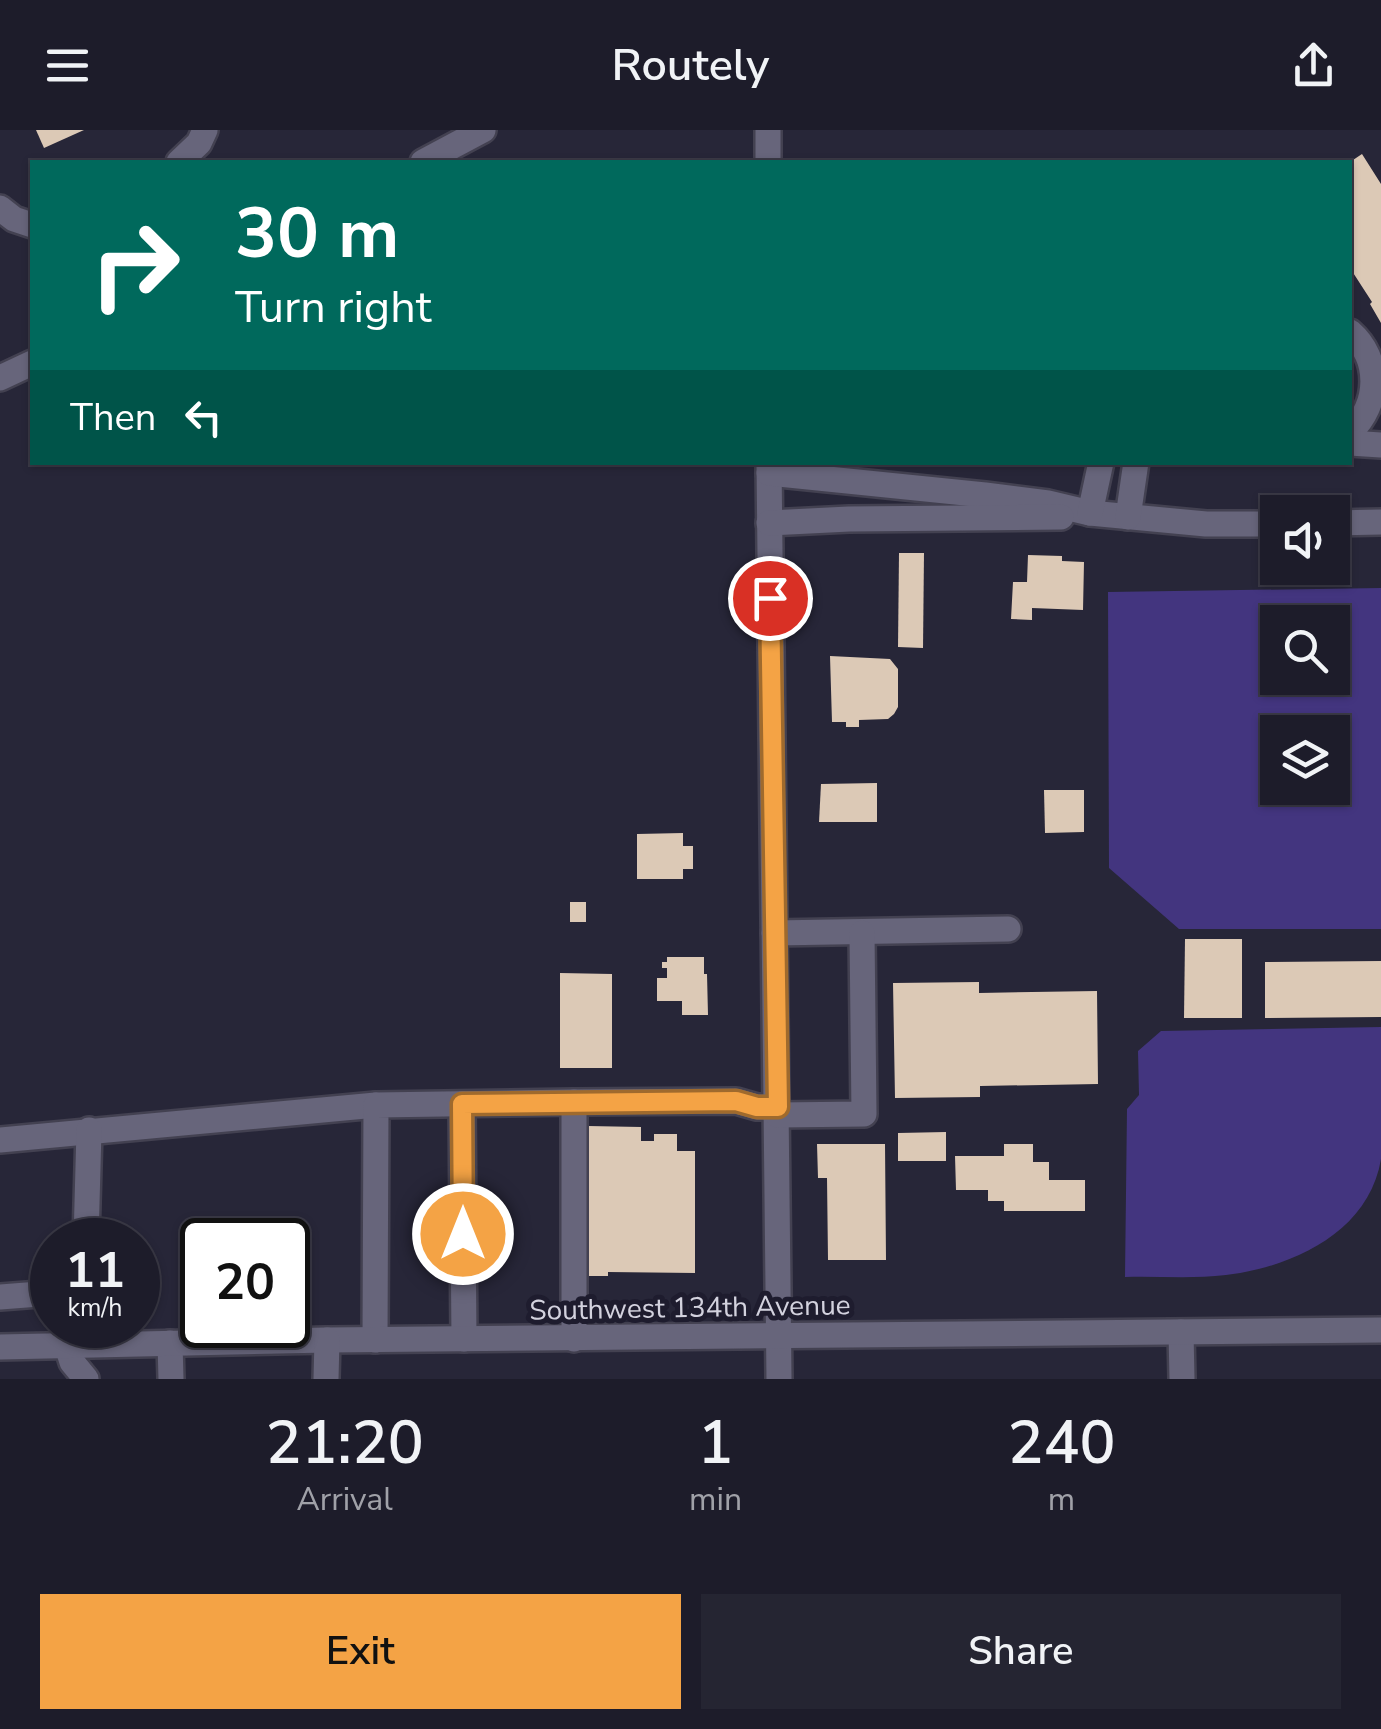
<!DOCTYPE html>
<html lang="en">
<head>
<meta charset="utf-8">
<style>
	:root { --surface:#1d1c2a; --page:#252532; --text:#f1f3f6; --muted:#a0a1a8; --line:#3b3a47; --accent:#f4a345 }
	body { margin:0; font-family:"Nunito Sans",sans-serif; background:var(--page); color:var(--text); height:100vh; display:flex; flex-direction:column; font-size:38px; white-space:nowrap }
	* { box-sizing:border-box; margin:0 }
	p { font-size:32px; color:var(--muted) }
	.icon { flex:none; width:55px; height:55px; fill:none; stroke:currentColor; stroke-width:2; stroke-linecap:round; stroke-linejoin:round }
	.map { position:relative; height:1249px; overflow:hidden }
	.drawer { display:flex; flex-direction:column; background:var(--surface); flex:1 }
	.drawer>* { flex:none }
	.banner { position:absolute; left:30px; top:30px; width:1322px; height:305px; border-radius:0px; box-shadow:0 2px 8px #0004,0 0 0 2px var(--line); background:#00695c; color:#fff; overflow:hidden }
	.fabs { position:absolute; left:1260px; top:365px; display:grid; gap:20px }
	.fabs a { display:grid; place-items:center; width:90px; height:90px; border-radius:0px; background:var(--surface); box-shadow:0 2px 8px #0004,0 0 0 2px var(--line); font-size:50px }
	.speed { position:absolute; left:30px; top:1088px; display:flex; gap:20px; font-size:50px; font-weight:700; text-align:center }
	.speed>* { display:grid; place-content:center; width:130px; height:130px; border-radius:50%; background:var(--surface); box-shadow:0 2px 8px #0004,0 0 0 2px var(--line); line-height:1 }
	.speed small { font-size:25px; font-weight:400 }
	.speed .limit { border:5px solid #111; border-radius:15px; background:#fff; color:#111 }
	.pin { position:absolute; display:grid; place-items:center; width:85px; height:85px; color:#fff; margin:-42px; border:5px solid #fff; border-radius:50%; box-shadow:0 2px 10px #0007 }
	.me { position:absolute; width:110px; margin:-55px; rotate:0deg; stroke-linejoin:round; filter:drop-shadow(0 0 8px #0008) }
	.turn { display:flex; align-items:center; gap:35px; height:210px; padding:0 40px; font-size:45px }
	.turn .icon { width:130px; height:130px; stroke-width:2.5 }
	.turn b { display:block; font-size:70px; line-height:85px }
	.then { display:flex; align-items:center; height:95px; padding:0 40px; background:#0003; gap:20px; font-size:38px }
	.eta { display:flex; justify-content:space-evenly; align-items:center; height:170px; text-align:center }
	.eta b { font-size:60px; font-weight:600; line-height:70px }
	.action { display:flex; gap:20px; margin-top:auto; padding:20px 40px }
	.action a { flex:1; height:115px; border-radius:0px; background:var(--accent); color:#111; font-size:40px; font-weight:600; line-height:115px; text-align:center }
	.action a+a { background:var(--page); color:var(--text) }
	header { display:flex; justify-content:space-between; align-items:center; height:130px; padding:0 40px; background:var(--surface); font-size:45px; font-weight:600 }
	.map>svg:first-child { display:block }
	.green { fill:#43357f; fill-rule:evenodd }
	.building { fill:#dcc9b6 }
	.lines { fill:none; stroke-linecap:round; stroke-linejoin:round }
	.minor-casing { stroke:#434151; stroke-width:30 }
	.minor { stroke:#67657b; stroke-width:25 }
	.route-casing { stroke:#9f6a2d; stroke-width:25 }
	.route { stroke:#f4a345; stroke-width:18 }
	.labels { text-anchor:middle; dominant-baseline:central; stroke-width:10; stroke-linejoin:round; paint-order:stroke }
	.street-label { font-size:28px; fill:#d3d2de; stroke:#1e1c2e }
</style>
</head>
<body>
<header><svg class="icon" aria-label="menu" viewBox="0 0 24 24"><path d="M4 6h16M4 12h16M4 18h16"/></svg>Routely<svg class="icon" aria-label="share" viewBox="0 0 24 24"><path d="M12 15V3M7 8l5-5 5 5M5 13v7h14v-7"/></svg></header>
<div class="map">
<svg width="1381" height="1249" viewBox="0 0 1381 1249">
	<rect width="100%" height="100%" fill="#272638"/>
	<!-- green -->
	<g class="green">
		<path d="M 1381,458 L 1381,799 L 1179,799 L 1109,738 L 1108,462 ZM 1278,492 L 1332,492 L 1332,548 L 1278,548 ZM 1278,602 L 1332,602 L 1332,658 L 1278,658 Z"/>
		<path d="M 1381,897 C 1381,935 1381,993 1381,1029 C 1369,1102 1293,1137 1226,1145 C 1193,1149 1158,1146 1125,1147 L 1127,979 L 1139,965 L 1138,921 L 1161,901 Z"/>
	</g>
	<!-- building -->
	<g class="building">
		<polygon points="36,0 84,0 44,18"/>
		<polygon points="1362,24 1381,54 1381,193 1370,174 1372,172 1350,138 1350,32"/>
		<polygon points="899,423 924,423 923,518 898,517"/>
		<polygon points="1028,425 1062,426 1062,431 1084,432 1083,480 1032,478 1032,490 1011,489 1013,452 1027,452"/>
		<polygon points="830,526 890,529 898,539 898,577 894,584 888,589 859,590 859,597 846,597 846,592 832,592"/>
		<polygon points="877,653 877,692 819,692 821,654"/>
		<polygon points="1044,660 1084,660 1084,702 1045,703"/>
		<polygon points="683,703 683,716 693,716 693,739 683,739 683,749 637,749 637,704"/>
		<rect x="570" y="772" width="16" height="20"/>
		<polygon points="1185,809 1242,809 1242,888 1184,888"/>
		<polygon points="667,827 704,827 704,844 707,844 708,885 682,885 682,871 657,871 657,848 667,848 667,838 662,838 662,832 667,832"/>
		<polygon points="1381,831 1381,887 1265,888 1265,832"/>
		<polygon points="560,843 612,844 612,938 560,938"/>
		<polygon points="979,852 979,863 1097,861 1098,954 980,956 980,967 895,968 893,853"/>
		<polygon points="588,996 641,997 641,1011 654,1011 654,1004 677,1004 677,1021 695,1021 695,1143 608,1142 608,1146 587,1146"/>
		<polygon points="946,1002 946,1031 898,1031 898,1003"/>
		<polygon points="817,1014 885,1014 886,1130 828,1130 827,1048 818,1048"/>
		<polygon points="1004,1014 1033,1014 1033,1032 1049,1032 1049,1050 1085,1050 1085,1081 1004,1081 1004,1071 988,1071 988,1060 956,1060 955,1026 1004,1026"/>
	</g>
	<g class="lines">
		<defs>
			<g id="minor">
				<polyline points="768,0 768,32"/>
				<polyline points="179,32 199,13 205,0"/>
				<polyline points="423,32 483,0"/>
				<polyline points="0,78 14,89 32,95"/>
				<path d="M 1350,202 C 1381,229 1380,274 1350,302"/>
				<polyline points="0,248 32,233"/>
				<polyline points="1350,313 1381,315"/>
				<polyline points="769,332 779,1249"/>
				<polyline points="769,343 985,365 1048,373 1090,383 1206,394 1278,394"/>
				<polyline points="1090,383 1101,332"/>
				<polyline points="1128,387 1136,332"/>
				<polyline points="769,393 849,389 1061,387"/>
				<polyline points="1332,393 1381,392"/>
				<polyline points="774,803 1008,799"/>
				<polyline points="574,972 736,971 757,977 778,977"/>
				<polyline points="462,974 464,1209"/>
				<polyline points="778,985 864,984 862,803"/>
				<polyline points="0,1010 376,975"/>
				<polyline points="86,1110 89,1000"/>
				<polyline points="0,1167 52,1163"/>
				<polyline points="1181,1202 1182,1249"/>
				<polyline points="375,1210 376,975 574,972 574,1209"/>
				<polyline points="170,1213 171,1249"/>
				<polyline points="67,1216 72,1232 86,1249"/>
				<polyline points="0,1217 327,1210 1381,1200"/>
				<polyline points="326,1249 327,1210"/>
			</g>
		</defs>
		<!-- minor casing -->
		<use href="#minor" class="minor-casing"/>
		<!-- minor -->
		<use href="#minor" class="minor"/>
	</g>
	<g class="lines">
		<defs>
			<polyline id="route" points="463,1104 462,974 736,971 757,977 778,977 770,468"/>
		</defs>
		<!-- route casing -->
		<use href="#route" class="route-casing"/>
		<!-- route -->
		<use href="#route" class="route"/>
	</g>
	<g class="labels">
		<!-- street labels -->
		<g class="street-label">
			<text transform="translate(690 1178) rotate(-1)">Southwest 134th Avenue</text>
		</g>
	</g>
</svg>
<div class="fabs">
<a><svg class="icon" aria-label="sound" viewBox="0 0 24 24"><path d="M4 9h4l5-4v14l-5-4H4zM17 9q2 3 0 6"/></svg></a>
<a><svg class="icon" aria-label="search" viewBox="0 0 24 24"><circle cx="10" cy="10" r="6"/><path d="M15 15l6 6"/></svg></a>
<a><svg class="icon" aria-label="layers" viewBox="0 0 24 24"><path d="M12 4l9 5-9 5-9-5zM3 14l9 5 9-5"/></svg></a>
</div>
<div class="speed"><div>11<small>km/h</small></div><div class="limit">20</div></div>
<div class="pin" style="left:770px;top:468px;background:#d93025"><svg class="icon" aria-label="arrive" viewBox="0 0 24 24"><path d="M6 21V4h12l-3 4 3 4H6"/></svg></div>
<svg class="me" style="left:463px;top:1104px" viewBox="-20 -20 40 40"><circle r="17" fill="#f4a345" stroke="#fff" stroke-width="3"/><path d="M0-11L8 9 0 5-8 9z" fill="#fff"/></svg>
<div class="banner">
<div class="turn"><svg class="icon" aria-label="right" viewBox="0 0 24 24"><path d="M7 20v-9h11M14 6l5 5-5 5"/></svg><div><b>30 m</b>Turn right</div></div>
<div class="then">Then<svg class="icon" aria-label="left" viewBox="0 0 24 24"><path d="M17 20v-9H6M10 6l-5 5 5 5"/></svg></div>
</div>
</div>
<section class="drawer">
<div class="eta">
<div><b>21:20</b><p>Arrival</p></div>
<div><b>1</b><p>min</p></div>
<div><b>240</b><p>m</p></div>
</div>
<div class="action"><a>Exit</a><a>Share</a></div>
</section>
</body>
</html>
